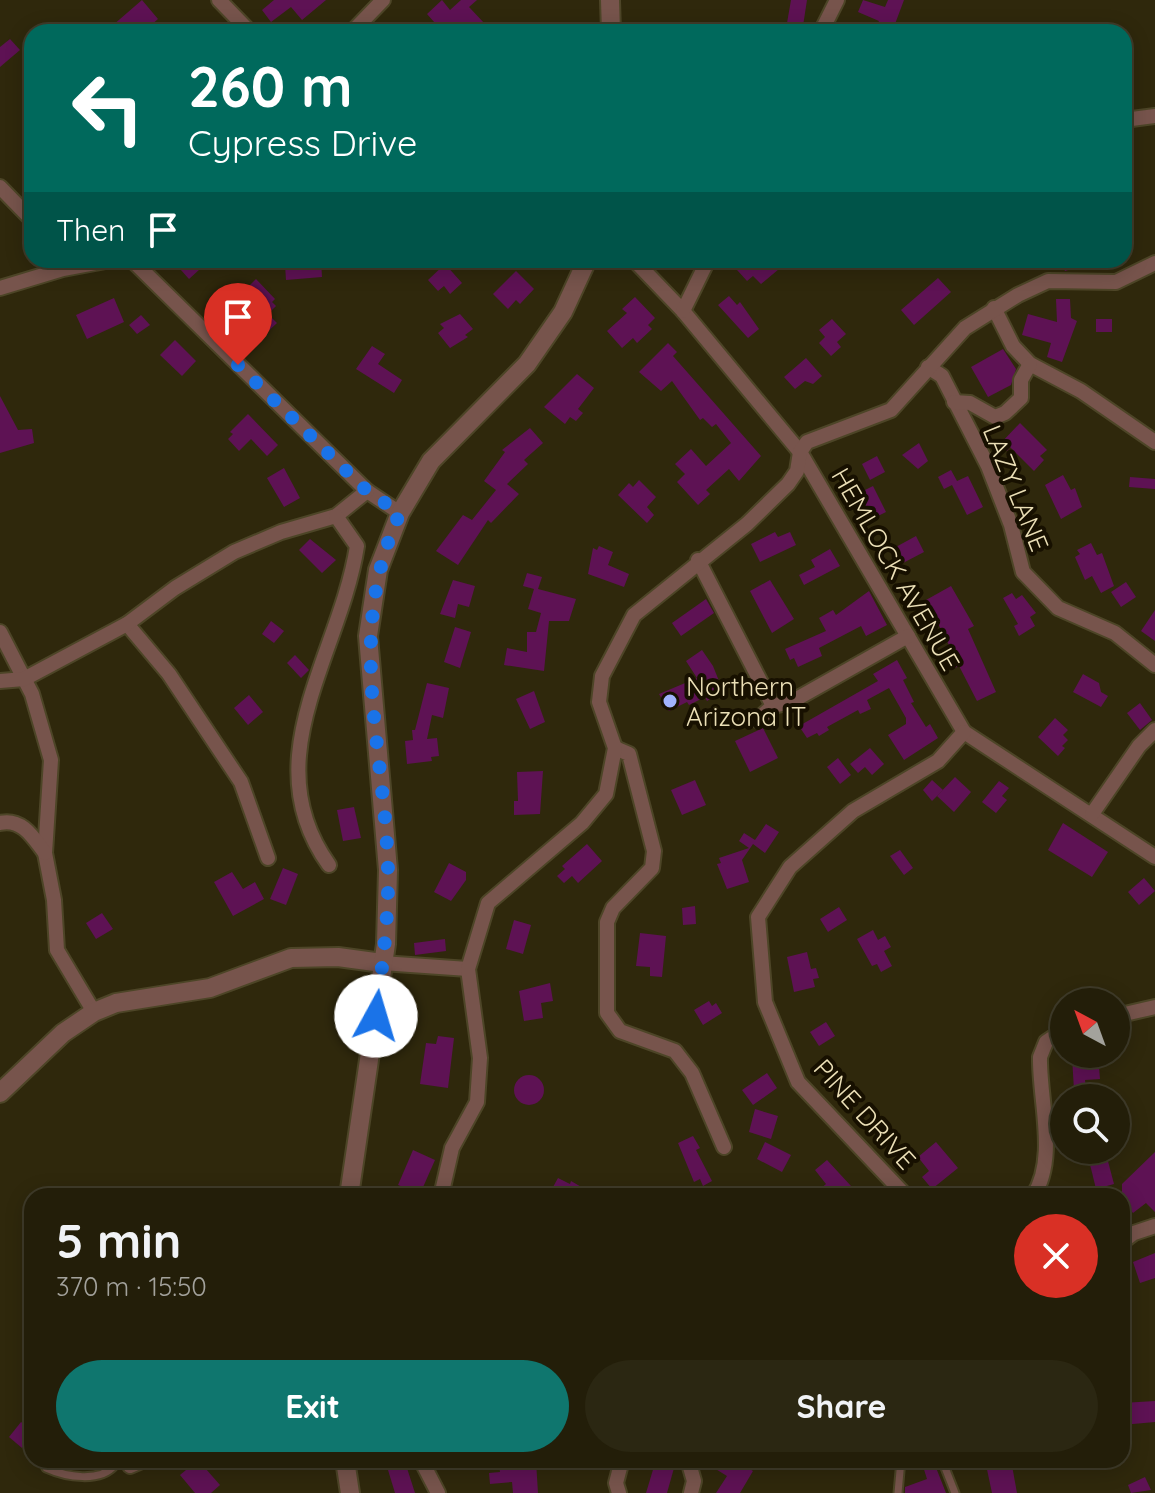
<!DOCTYPE html>
<html lang="en">
<head>
<meta charset="utf-8">
<style>
	:root { --surface:#231e09; --page:#2b2712; --text:#f1f3f6; --muted:#a3a29c; --line:#403c2a; --accent:#0f766e }
	body { margin:0; font-family:Quicksand,sans-serif; background:var(--page); color:var(--text); height:100vh; display:flex; flex-direction:column; font-size:30px; white-space:nowrap }
	* { box-sizing:border-box; margin:0 }
	p { font-size:26px; color:var(--muted) }
	.icon { flex:none; width:44px; height:44px; fill:none; stroke:currentColor; stroke-width:2; stroke-linecap:round; stroke-linejoin:round }
	.map { position:relative; flex:1; overflow:hidden }
	.drawer { position:absolute; left:24px; top:1188px; width:1106px; height:280px; display:flex; flex-direction:column; background:var(--surface); border-radius:24px; box-shadow:0 4px 20px #0003,0 0 0 2px var(--line) }
	.drawer>* { flex:none }
	.banner { position:absolute; left:24px; top:24px; width:1108px; height:244px; border-radius:24px; box-shadow:0 4px 20px #0003,0 0 0 2px var(--line); background:#00695c; color:#fff; overflow:hidden }
	.needle { width:52px; rotate:319deg }
	.controls { position:absolute; left:1050px; top:988px; display:grid; gap:16px }
	.controls a { display:grid; place-items:center; width:80px; height:80px; border-radius:50%; background:var(--surface); box-shadow:0 4px 20px #0003,0 0 0 2px var(--line); font-size:40px }
	.pin { position:absolute; display:grid; place-items:center; width:68px; height:68px; color:#fff; margin:-82px -34px; border-radius:50% 50% 50% 0; rotate:-45deg; box-shadow:0 0 8px #0007 }
	.pin .icon { rotate:45deg }
	.me { position:absolute; width:88px; margin:-44px; rotate:6deg; stroke-linejoin:round; filter:drop-shadow(0 0 6px #0008) }
	.turn { display:flex; align-items:center; gap:28px; height:168px; padding:0 32px; font-size:36px }
	.turn .icon { width:104px; height:104px; stroke-width:2.5 }
	.turn b { display:block; font-size:56px; line-height:68px }
	.then { display:flex; align-items:center; height:76px; padding:0 32px; background:#0003; gap:16px; font-size:30px }
	.round { display:grid; place-items:center; flex:none; width:84px; height:84px; border-radius:42px; background:var(--page) }
	.headline { display:flex; align-items:center; justify-content:space-between; height:136px; padding:0 32px }
	h1 { font-size:48px; font-weight:800; line-height:60px }
	.cta { display:flex; gap:16px; margin-top:auto; padding:16px 32px }
	.cta a { flex:1; height:92px; border-radius:48px; background:var(--accent); color:#fff; font-size:32px; font-weight:800; line-height:92px; text-align:center }
	.cta a+a { background:var(--page); color:var(--text) }
	.map>svg:first-child { display:block }
	.building { fill:#5e1254 }
	.lines { fill:none; stroke-linecap:round; stroke-linejoin:round }
	.service-casing { stroke:#4d4527; stroke-width:11 }
	.minor-casing { stroke:#4d4527; stroke-width:18 }
	.tertiary-casing { stroke:#4d4527; stroke-width:22 }
	.service { stroke:#77544c; stroke-width:7 }
	.minor { stroke:#77544c; stroke-width:14 }
	.tertiary { stroke:#77544c; stroke-width:18 }
	.route { stroke:#1a73e8; stroke-width:14; stroke-dasharray:0 25.2 }
	.poi-dot { fill:#a1b3fd; stroke:#171000; stroke-width:3 }
	.labels { text-anchor:middle; dominant-baseline:central; stroke-width:8; stroke-linejoin:round; paint-order:stroke }
	.street-label { font-size:26px; fill:#ebdfb6; stroke:#171000 }
	.poi-label { font-size:26px; fill:#ebdfb6; stroke:#171000; text-anchor:start }
</style>
</head>
<body>
<div class="map">
<svg width="1155" height="1493" viewBox="0 0 1155 1493">
	<rect width="100%" height="100%" fill="#2f280c"/>
	<!-- building -->
	<g class="building">
		<polygon points="142,0 158,19 143,32 133,22 122,32 105,32"/>
		<polygon points="274,0 326,0 302,20 291,7 271,22 262,10"/>
		<polygon points="442,0 450,10 461,0 477,0 469,7 485,24 476,32 443,32 427,14"/>
		<polygon points="791,0 807,0 803,26 787,23"/>
		<polygon points="863,0 885,7 888,0 904,0 892,32 874,32 879,21 858,12"/>
		<polygon points="10,39 20,50 0,67 0,47"/>
		<polygon points="172,260 210,260 189,279"/>
		<polygon points="291,260 321,260 322,277 286,280 285,265 291,265"/>
		<polygon points="728,260 771,260 779,269 761,284 753,276 747,281"/>
		<polygon points="1060,260 1095,260 1096,261 1065,271"/>
		<polygon points="445,264 462,283 450,294 444,286 438,291 428,280"/>
		<polygon points="516,271 534,289 520,304 516,300 508,309 493,294"/>
		<polygon points="938,278 951,292 914,325 901,310"/>
		<polygon points="256,279 275,299 272,302 276,306 268,314 277,323 261,338 238,314 254,298 248,287"/>
		<polygon points="729,296 737,305 740,302 759,329 748,338 718,305"/>
		<polygon points="635,297 655,318 648,325 652,329 637,343 633,338 622,348 607,331 627,313 622,309"/>
		<polygon points="114,298 124,322 87,339 76,315"/>
		<polygon points="1056,299 1070,299 1071,318 1077,321 1062,362 1047,357 1051,343 1022,335 1028,314 1057,322"/>
		<polygon points="460,314 473,329 465,335 468,337 450,348 438,333 444,328 440,324"/>
		<polygon points="141,315 150,325 137,334 129,325"/>
		<polygon points="832,319 846,334 837,342 841,347 831,356 819,343 825,337 819,330"/>
		<rect x="1096" y="319" width="16" height="13"/>
		<polygon points="175,340 196,361 182,376 160,355"/>
		<polygon points="668,343 677,352 673,356 761,456 739,481 729,469 706,490 710,494 698,505 677,482 685,474 675,464 691,449 706,466 731,443 716,424 712,427 703,418 700,420 672,381 661,391 639,372"/>
		<polygon points="372,346 385,354 378,364 402,380 394,393 356,369"/>
		<polygon points="1003,349 1016,369 1011,385 988,397 971,367"/>
		<polygon points="806,358 822,376 813,384 805,381 795,389 784,377"/>
		<polygon points="577,374 594,388 578,409 583,413 576,421 570,417 565,424 544,407"/>
		<polygon points="0,396 18,430 32,429 34,443 0,453"/>
		<polygon points="248,414 278,445 267,456 251,439 239,451 228,439 233,434 230,432"/>
		<polygon points="1020,423 1047,450 1040,456 1044,460 1034,471 1010,447 1007,451 1000,444"/>
		<polygon points="530,428 543,443 524,460 528,464 507,484 519,494 491,523 488,520 458,565 436,551 463,515 472,520 496,490 484,481 505,452 502,450"/>
		<polygon points="919,443 928,461 918,469 902,455"/>
		<polygon points="877,456 885,472 870,480 862,464"/>
		<polygon points="284,468 300,498 284,507 267,478"/>
		<polygon points="951,470 957,481 968,476 983,507 967,515 952,485 944,489 938,477"/>
		<polygon points="1063,475 1071,490 1075,488 1082,507 1061,519 1045,485"/>
		<polygon points="1130,477 1155,479 1155,489 1129,487"/>
		<polygon points="639,480 656,497 647,507 654,515 647,523 618,495 629,483 633,487"/>
		<polygon points="873,486 886,512 872,519 859,493"/>
		<polygon points="775,532 778,537 790,532 796,545 760,562 751,544"/>
		<polygon points="916,536 924,552 903,563 894,548"/>
		<polygon points="310,539 336,560 322,573 299,550"/>
		<polygon points="1091,543 1097,555 1102,553 1114,586 1101,593 1092,576 1085,580 1075,557 1080,554 1077,550"/>
		<polygon points="599,546 613,552 608,565 629,574 624,587 588,574 593,548 597,550"/>
		<polygon points="830,549 840,566 804,585 799,575 815,567 811,560"/>
		<polygon points="527,573 542,577 538,589 576,599 569,621 549,621 544,671 504,665 507,648 527,652 527,632 536,632 541,613 528,609 534,589 523,586"/>
		<polygon points="453,580 475,586 469,607 458,604 455,618 440,614"/>
		<polygon points="770,580 794,619 772,633 750,591"/>
		<polygon points="1126,582 1136,597 1121,607 1111,592"/>
		<polygon points="951,586 974,626 968,629 996,692 977,701 959,666 955,668 947,653 952,651 926,600"/>
		<polygon points="869,591 887,625 866,636 861,626 819,648 822,656 798,667 794,658 790,660 785,649 826,631 819,618 833,610 836,615"/>
		<polygon points="1012,593 1016,599 1022,595 1036,613 1030,617 1035,626 1019,636 1014,626 1018,624 1003,598"/>
		<polygon points="706,599 714,613 681,636 672,623"/>
		<polygon points="1155,610 1155,641 1141,631"/>
		<polygon points="271,621 284,631 274,643 262,634"/>
		<polygon points="455,627 471,632 460,668 444,662"/>
		<polygon points="702,650 713,666 719,681 713,685 718,694 707,701 705,697 689,705 687,702 669,711 659,694 697,678 686,661"/>
		<polygon points="295,655 309,670 301,678 287,663"/>
		<polygon points="897,660 907,678 903,680 914,702 911,703 926,727 930,724 938,738 904,760 888,735 906,724 906,718 889,688 867,700 871,709 860,714 858,710 827,727 829,730 819,736 817,733 807,738 799,726 878,681 873,674"/>
		<polygon points="1083,674 1099,683 1101,692 1108,696 1101,707 1073,692"/>
		<polygon points="427,683 449,688 443,718 432,715 427,739 437,738 439,756 431,757 432,761 407,764 405,741 413,740 412,730 415,730"/>
		<polygon points="534,691 545,722 530,729 516,699"/>
		<polygon points="249,695 263,712 248,725 234,708"/>
		<polygon points="1140,703 1152,720 1140,730 1127,713"/>
		<polygon points="1055,718 1068,730 1063,735 1068,740 1062,746 1065,748 1058,756 1038,737"/>
		<polygon points="763,728 778,758 750,772 735,741"/>
		<polygon points="870,748 884,764 872,775 865,767 858,773 850,764"/>
		<polygon points="838,758 851,775 840,784 827,767"/>
		<polygon points="543,771 540,814 514,815 514,801 518,801 517,772"/>
		<polygon points="955,777 971,792 954,812 937,796"/>
		<polygon points="695,780 706,805 682,815 671,790"/>
		<polygon points="932,780 943,790 932,801 923,790"/>
		<polygon points="999,781 1009,788 1002,796 1007,800 996,813 982,802"/>
		<polygon points="354,807 361,838 343,841 337,810"/>
		<polygon points="1063,823 1108,852 1092,877 1048,850"/>
		<polygon points="766,824 779,832 765,853 753,844 742,860 749,882 727,889 717,864 721,863 719,858 749,848 739,841 744,833 755,840"/>
		<polygon points="587,844 602,861 578,883 572,876 564,883 557,876 565,869 562,866"/>
		<polygon points="900,850 913,868 904,875 890,856"/>
		<polygon points="449,863 466,872 466,880 451,901 434,892"/>
		<polygon points="283,868 298,874 286,905 270,899"/>
		<polygon points="232,872 243,889 255,882 264,899 233,916 214,882"/>
		<polygon points="1144,878 1155,891 1139,905 1128,892"/>
		<polygon points="695,906 696,924 683,925 682,908"/>
		<polygon points="839,907 847,920 828,932 820,919"/>
		<polygon points="102,913 113,929 96,939 86,923"/>
		<polygon points="514,920 531,925 523,954 506,949"/>
		<polygon points="873,930 878,940 885,936 891,947 884,951 892,966 881,972 877,964 872,966 857,939"/>
		<polygon points="640,933 666,936 662,977 650,976 650,967 636,966"/>
		<polygon points="445,939 446,951 415,955 414,943"/>
		<polygon points="807,952 811,969 816,968 819,978 813,979 815,987 794,992 787,957"/>
		<polygon points="550,983 553,1001 541,1003 543,1018 524,1021 519,991"/>
		<polygon points="709,1001 712,1006 716,1003 722,1013 703,1025 694,1010"/>
		<polygon points="826,1022 835,1036 819,1046 810,1032"/>
		<polygon points="438,1036 454,1038 448,1088 420,1084 426,1043 436,1044"/>
		<polygon points="1098,1055 1100,1079 1085,1080 1086,1088 1074,1090 1072,1057"/>
		<polygon points="767,1073 777,1088 753,1105 742,1090"/>
		<circle cx="529" cy="1090" r="15"/>
		<polygon points="755,1109 778,1116 771,1139 749,1132"/>
		<polygon points="693,1136 700,1148 696,1150 712,1181 703,1186 700,1179 694,1182 678,1143"/>
		<polygon points="765,1142 791,1155 782,1172 757,1159"/>
		<polygon points="936,1142 958,1168 932,1189 922,1177 929,1171 918,1157"/>
		<polygon points="413,1150 435,1160 420,1194 398,1185"/>
		<polygon points="1105,1150 1114,1184 1096,1189 1087,1152"/>
		<polygon points="1155,1152 1155,1212 1146,1203 1133,1213 1122,1199 1122,1184"/>
		<polygon points="827,1160 851,1186 839,1196 812,1196 826,1184 815,1170"/>
		<polygon points="558,1178 570,1184 571,1181 597,1196 548,1196"/>
		<polygon points="1155,1253 1155,1278 1140,1283 1133,1262"/>
		<polygon points="1155,1401 1155,1422 1122,1425 1122,1403"/>
		<polygon points="21,1422 32,1430 22,1448 9,1437"/>
		<polygon points="198,1460 220,1485 211,1493 195,1493 180,1475"/>
		<polygon points="719,1460 734,1460 753,1471 740,1493 716,1493 727,1476 714,1468"/>
		<polygon points="921,1460 933,1460 946,1493 905,1493 905,1487 927,1479"/>
		<polygon points="985,1460 1011,1460 1017,1493 992,1493"/>
		<polygon points="536,1461 538,1493 513,1493 512,1482 490,1484 489,1473 500,1472 499,1464"/>
		<polygon points="655,1463 674,1468 667,1493 646,1493"/>
		<polygon points="406,1465 415,1493 395,1493 388,1470"/>
		<polygon points="1145,1477 1151,1490 1131,1493 1128,1485"/>
	</g>
	<g class="lines">
		<defs>
			<g id="service">
				<path d="M 43,1460 L 46,1468 C 66,1477 100,1483 115,1465"/>
				<polyline points="104,1460 130,1466"/>
				<polyline points="942,1460 955,1493"/>
				<polyline points="898,1493 901,1460"/>
			</g>
			<g id="minor">
				<polyline points="219,0 250,32"/>
				<polyline points="352,32 383,0"/>
				<polyline points="821,32 837,0"/>
				<polyline points="1124,120 1155,116"/>
				<polyline points="0,187 32,220"/>
				<polyline points="132,260 367,491 400,513"/>
				<polyline points="634,260 683,311 800,452 964,732 1155,857"/>
				<polyline points="0,288 63,269 111,260"/>
				<polyline points="994,308 1013,346 1030,364 1081,391 1155,442"/>
				<polyline points="683,311 708,260"/>
				<polyline points="928,367 942,376 988,466 1011,525 1023,572 1058,608 1115,633 1155,665"/>
				<polyline points="954,402 970,403 995,417 1005,413 1021,398 1021,380 1030,364"/>
				<polyline points="698,560 773,706 757,720"/>
				<polyline points="127,624 169,674 241,782 268,858"/>
				<polyline points="0,632 32,694 51,760 45,853 54,900 57,950 94,1012"/>
				<polyline points="0,681 24,679 127,624 175,588 234,552 281,532 336,516 367,491"/>
				<polyline points="773,706 791,702 908,636"/>
				<polyline points="615,748 629,754 654,851 652,868 613,908 607,922 607,1013 620,1031 675,1051 692,1073 724,1147"/>
				<polyline points="1092,814 1139,746 1155,730"/>
				<path d="M 0,823 C 22,818 33,837 45,853"/>
				<path d="M 329,865 C 253,759 340,655 357,546 L 336,516"/>
				<polyline points="382,963 468,969"/>
				<polyline points="1116,1016 1155,1007"/>
				<polyline points="441,1196 452,1148 477,1102 480,1058 468,969 488,903 582,823 606,794 615,748 599,702 602,676 634,615 747,524 788,484 797,471 800,452 807,442 891,410 965,328 1018,295 1048,281 1116,282 1155,263"/>
				<polyline points="906,1196 798,1082 765,1002 758,917 790,867 853,811 938,761 964,732"/>
				<path d="M 1033,1196 C 1058,1159 1039,1099 1040,1057 L 1046,1042 L 1064,1030"/>
				<polyline points="1122,1242 1134,1233 1155,1226"/>
				<polyline points="421,1460 438,1493"/>
				<polyline points="688,1460 694,1481 691,1493"/>
				<polyline points="130,1466 144,1460"/>
				<polyline points="619,1493 616,1483 622,1460"/>
			</g>
			<g id="tertiary">
				<polyline points="610,0 611,32"/>
				<polyline points="0,1093 63,1033 94,1012 116,1003 210,988 291,958 338,957 382,963"/>
				<polyline points="349,1196 386,944 388,870 368,636 378,570 400,513 431,461 527,364 563,312 587,260"/>
				<polyline points="345,1460 350,1493"/>
			</g>
		</defs>
		<!-- service casing -->
		<use href="#service" class="service-casing"/>
		<!-- minor casing -->
		<use href="#minor" class="minor-casing"/>
		<!-- tertiary casing -->
		<use href="#tertiary" class="tertiary-casing"/>
		<!-- service -->
		<use href="#service" class="service"/>
		<!-- minor -->
		<use href="#minor" class="minor"/>
		<!-- tertiary -->
		<use href="#tertiary" class="tertiary"/>
	</g>
	<g class="lines">
		<!-- route -->
		<path class="route" d="M 238,365 L 367,491 L 400,513 C 344,634 385,744 388,870 C 389,919 382,967 376,1016"/>
	</g>
	<!-- markers -->
	<circle class="poi-dot" cx="670" cy="701" r="8"/>
	<g class="labels">
		<!-- street labels -->
		<g class="street-label">
			<text transform="translate(1016 488) rotate(68)">LAZY LANE</text>
			<text transform="translate(896 569) rotate(60)">HEMLOCK AVENUE</text>
			<text transform="translate(865 1114) rotate(48)">PINE DRIVE</text>
		</g>
		<!-- poi labels -->
		<g class="poi-label">
			<text x="686" y="686">Northern<tspan x="686" dy="30">Arizona IT</tspan></text>
		</g>
	</g>
</svg>
<div class="controls">
<a><svg class="needle" viewBox="-14 -14 28 28"><path d="M0-13l5 13h-10z" fill="#e53935"/><path d="M0 13l5-13h-10z" fill="#a3a29c"/></svg></a>
<a><svg class="icon" aria-label="search" viewBox="0 0 24 24"><circle cx="10" cy="10" r="6"/><path d="M15 15l6 6"/></svg></a>
</div>
<div class="pin" style="left:238px;top:365px;background:#d93025"><svg class="icon" aria-label="arrive" viewBox="0 0 24 24"><path d="M6 21V4h12l-3 4 3 4H6"/></svg></div>
<svg class="me" style="left:376px;top:1016px" viewBox="-20 -20 40 40"><circle r="19" fill="#fff"/><path d="M0-13L10 11 0 6-10 11z" fill="#1a73e8"/></svg>
<div class="banner">
<div class="turn"><svg class="icon" aria-label="left" viewBox="0 0 24 24"><path d="M17 20v-9H6M10 6l-5 5 5 5"/></svg><div><b>260 m</b>Cypress Drive</div></div>
<div class="then">Then<svg class="icon" aria-label="arrive" viewBox="0 0 24 24"><path d="M6 21V4h12l-3 4 3 4H6"/></svg></div>
</div>
<section class="drawer">
<div class="headline"><div><h1>5 min</h1><p>370 m · 15:50</p></div><a class="round" style="background:#d93025;color:#fff"><svg class="icon" aria-label="close" viewBox="0 0 24 24"><path d="M6 6l12 12M18 6L6 18"/></svg></a></div>
<div class="cta"><a>Exit</a><a>Share</a></div>
</section>
</div>
</body>
</html>
